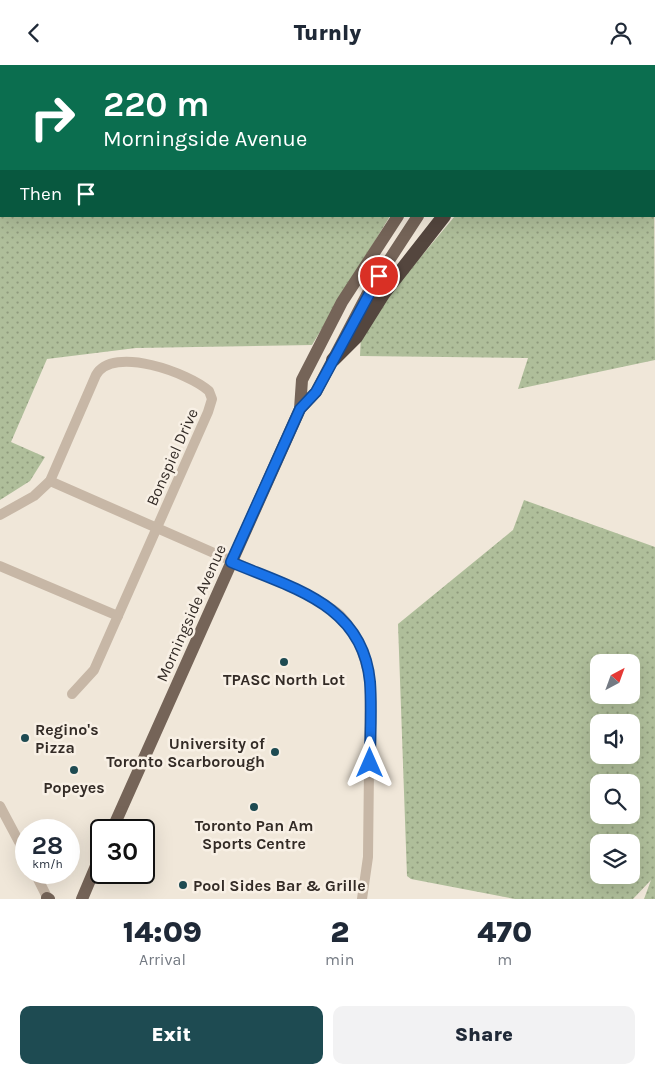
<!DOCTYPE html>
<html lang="en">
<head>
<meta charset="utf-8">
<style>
	:root { --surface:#fff; --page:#f2f2f3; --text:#1f2937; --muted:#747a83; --accent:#1e4b52 }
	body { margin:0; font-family:Karla,sans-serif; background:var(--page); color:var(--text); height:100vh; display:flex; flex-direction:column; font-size:19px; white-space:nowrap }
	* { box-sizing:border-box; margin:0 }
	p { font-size:16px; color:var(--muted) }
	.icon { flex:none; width:28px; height:28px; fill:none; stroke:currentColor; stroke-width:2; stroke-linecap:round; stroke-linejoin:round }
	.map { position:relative; height:834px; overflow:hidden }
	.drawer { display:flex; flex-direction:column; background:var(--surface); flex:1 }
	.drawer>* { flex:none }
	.guide { position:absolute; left:0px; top:0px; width:655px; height:152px; box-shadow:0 5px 20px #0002; background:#0b6e4f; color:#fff; overflow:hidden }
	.needle { width:32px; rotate:41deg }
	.tools { position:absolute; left:590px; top:589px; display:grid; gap:10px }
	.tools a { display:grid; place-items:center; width:50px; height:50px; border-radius:10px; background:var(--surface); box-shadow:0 5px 20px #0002; font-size:25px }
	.speed { position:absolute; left:15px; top:754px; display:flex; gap:10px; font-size:25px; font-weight:700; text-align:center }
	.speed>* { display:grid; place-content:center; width:65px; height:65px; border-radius:50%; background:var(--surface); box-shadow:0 5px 20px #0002; line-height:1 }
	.speed small { font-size:12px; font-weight:400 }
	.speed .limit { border:2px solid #111; border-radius:8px; background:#fff; color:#111 }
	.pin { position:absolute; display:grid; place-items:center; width:42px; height:42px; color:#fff; margin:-21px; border:2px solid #fff; border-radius:50%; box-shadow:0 1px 5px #0007 }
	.me { position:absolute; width:55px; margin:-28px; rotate:0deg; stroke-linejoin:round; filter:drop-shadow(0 0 4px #0008) }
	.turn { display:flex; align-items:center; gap:18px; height:105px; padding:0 20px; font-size:22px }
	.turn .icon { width:65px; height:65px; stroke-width:2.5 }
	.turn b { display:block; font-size:35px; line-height:42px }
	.then { display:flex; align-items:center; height:48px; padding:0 20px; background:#0003; gap:10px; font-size:19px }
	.eta { display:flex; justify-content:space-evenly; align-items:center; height:85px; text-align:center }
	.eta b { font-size:30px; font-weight:800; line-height:35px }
	.button { display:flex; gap:10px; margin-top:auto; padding:10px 20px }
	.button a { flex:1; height:58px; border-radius:10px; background:var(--accent); color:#fff; font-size:20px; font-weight:800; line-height:58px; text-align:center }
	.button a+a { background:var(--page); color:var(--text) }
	header { display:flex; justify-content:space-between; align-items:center; height:65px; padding:0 20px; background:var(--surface); font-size:22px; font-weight:800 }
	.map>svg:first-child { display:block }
	.grass { fill:url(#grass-dots); fill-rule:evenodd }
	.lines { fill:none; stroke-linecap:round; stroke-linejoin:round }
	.minor { stroke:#c7b7a6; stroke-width:10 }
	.major { stroke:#756458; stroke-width:12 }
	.highway { stroke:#54463e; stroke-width:14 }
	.route-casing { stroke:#114b97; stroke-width:12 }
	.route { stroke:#1a73e8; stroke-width:9 }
	.poi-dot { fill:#1e4b52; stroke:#f8f0e5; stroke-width:2 }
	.labels { text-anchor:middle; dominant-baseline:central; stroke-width:5; stroke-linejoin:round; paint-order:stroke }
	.street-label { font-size:16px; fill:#332b26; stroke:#f8f0e5 }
	.poi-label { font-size:16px; font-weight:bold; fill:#332b26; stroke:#f8f0e5 }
</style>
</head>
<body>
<header><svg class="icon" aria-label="back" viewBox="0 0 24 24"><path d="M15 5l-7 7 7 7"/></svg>Turnly<svg class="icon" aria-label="person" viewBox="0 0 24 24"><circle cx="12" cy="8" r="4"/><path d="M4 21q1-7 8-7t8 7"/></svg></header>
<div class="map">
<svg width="655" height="834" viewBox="0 0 655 834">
	<defs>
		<pattern id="grass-dots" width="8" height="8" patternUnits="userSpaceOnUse" patternTransform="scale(1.25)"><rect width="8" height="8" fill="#afbe9a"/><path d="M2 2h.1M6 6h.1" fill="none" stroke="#8f9b7d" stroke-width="1.8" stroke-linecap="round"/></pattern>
	</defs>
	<rect width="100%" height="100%" fill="#f0e7d9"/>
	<!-- grass -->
	<g class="grass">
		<polygon points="654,108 655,295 518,324 528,293 360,291 361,269 388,231 455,151 654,151"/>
		<polygon points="0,137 1,151 390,151 312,280 136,283 47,294 11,377 45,392 30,416 0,435"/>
		<path d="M 524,435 L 655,482 L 655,834 L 644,834 L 651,815 L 633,834 L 515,834 L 411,814 L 407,811 L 398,559 L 513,465 ZM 599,598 L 631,598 L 631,630 L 599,630 ZM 599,658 L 631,658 L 631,690 L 599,690 ZM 599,718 L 631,718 L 631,750 L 599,750 ZM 599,778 L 631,778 L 631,810 L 599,810 Z"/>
	</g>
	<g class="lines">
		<!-- minor -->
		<g class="minor">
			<polyline points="97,0 97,1"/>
			<polyline points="205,0 205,1"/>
			<polyline points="0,81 1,80"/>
			<path d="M 50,416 L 307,529 C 317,535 331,542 340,550 C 358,568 365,593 370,617 L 368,792 L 362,834"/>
			<path d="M 0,450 L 34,431 L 50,416 L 96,310 C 113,280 189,308 209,326 L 212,334 L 208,347 L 94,605 L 72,629"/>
			<polyline points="0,501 118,551"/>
			<polyline points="0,741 26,790"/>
			<polyline points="35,808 48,834"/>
		</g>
		<!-- major -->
		<g class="major">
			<polyline points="484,1 484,0"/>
			<polyline points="503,1 504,0"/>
			<polyline points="300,344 316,327 369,226 418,151"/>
			<polyline points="112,765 300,344 302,315 342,237 398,151"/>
			<polyline points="47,833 49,834"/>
			<polyline points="82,834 101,789"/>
		</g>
		<!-- highway -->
		<g class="highway">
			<polyline points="276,0 277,1"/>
			<polyline points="533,0 535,1"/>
			<polyline points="578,0 581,1"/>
			<polyline points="626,0 628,1"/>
			<polyline points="330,1 330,0"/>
			<polyline points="469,1 470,0"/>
			<polyline points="654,15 655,16"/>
			<polyline points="654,41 655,42"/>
			<polyline points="654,67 655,67"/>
			<polyline points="654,101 655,101"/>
			<polyline points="333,295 356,272 383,229 444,151"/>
		</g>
	</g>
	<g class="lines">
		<defs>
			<path id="route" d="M 370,698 C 370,672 372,644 370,617 C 363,539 292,523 231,497 L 300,344 L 316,327 L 379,211"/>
		</defs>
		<!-- route casing -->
		<use href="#route" class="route-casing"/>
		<!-- route -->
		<use href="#route" class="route"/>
	</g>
	<!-- markers -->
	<g class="poi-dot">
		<circle cx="284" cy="597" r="5"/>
		<circle cx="25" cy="673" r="5"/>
		<circle cx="275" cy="687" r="5"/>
		<circle cx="74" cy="705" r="5"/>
		<circle cx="254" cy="742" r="5"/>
		<circle cx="183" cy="820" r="5"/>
	</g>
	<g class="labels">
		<!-- street labels -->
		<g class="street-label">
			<text transform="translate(172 392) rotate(-66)">Bonspiel Drive</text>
			<text transform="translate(191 548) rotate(-66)">Morningside Avenue</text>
		</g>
		<!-- poi labels -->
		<g class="poi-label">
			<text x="284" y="614">TPASC North Lot</text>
			<text x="35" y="664" text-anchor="start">Regino's<tspan x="35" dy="18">Pizza</tspan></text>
			<text x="265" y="678" text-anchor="end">University of<tspan x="265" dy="18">Toronto Scarborough</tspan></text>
			<text x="74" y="722">Popeyes</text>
			<text x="254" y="760">Toronto Pan Am<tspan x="254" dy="18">Sports Centre</tspan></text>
			<text x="193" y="820" text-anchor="start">Pool Sides Bar &amp; Grille</text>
		</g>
	</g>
</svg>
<div class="tools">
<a><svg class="needle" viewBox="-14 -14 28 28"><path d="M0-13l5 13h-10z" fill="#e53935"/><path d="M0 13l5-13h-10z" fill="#747a83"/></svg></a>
<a><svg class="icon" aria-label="sound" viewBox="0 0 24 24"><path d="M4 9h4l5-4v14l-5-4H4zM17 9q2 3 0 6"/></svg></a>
<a><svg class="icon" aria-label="search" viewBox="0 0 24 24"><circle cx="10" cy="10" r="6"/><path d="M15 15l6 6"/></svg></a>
<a><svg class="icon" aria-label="layers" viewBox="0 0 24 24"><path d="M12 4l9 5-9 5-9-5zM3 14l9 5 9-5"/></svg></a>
</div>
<div class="speed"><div>28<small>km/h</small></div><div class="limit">30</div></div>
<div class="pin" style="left:379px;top:211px;background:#d93025"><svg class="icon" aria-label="arrive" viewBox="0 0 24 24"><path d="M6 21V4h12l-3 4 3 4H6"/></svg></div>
<svg class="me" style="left:370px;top:698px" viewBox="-20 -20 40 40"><path d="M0-17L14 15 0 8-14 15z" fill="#1a73e8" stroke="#fff" stroke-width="4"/></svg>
<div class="guide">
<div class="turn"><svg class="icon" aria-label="right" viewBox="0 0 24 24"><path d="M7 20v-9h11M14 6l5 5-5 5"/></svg><div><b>220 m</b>Morningside Avenue</div></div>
<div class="then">Then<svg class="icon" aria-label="arrive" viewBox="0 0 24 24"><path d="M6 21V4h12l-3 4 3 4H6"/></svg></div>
</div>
</div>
<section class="drawer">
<div class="eta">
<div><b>14:09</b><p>Arrival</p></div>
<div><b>2</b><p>min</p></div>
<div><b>470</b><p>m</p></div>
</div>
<div class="button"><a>Exit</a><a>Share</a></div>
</section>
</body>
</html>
